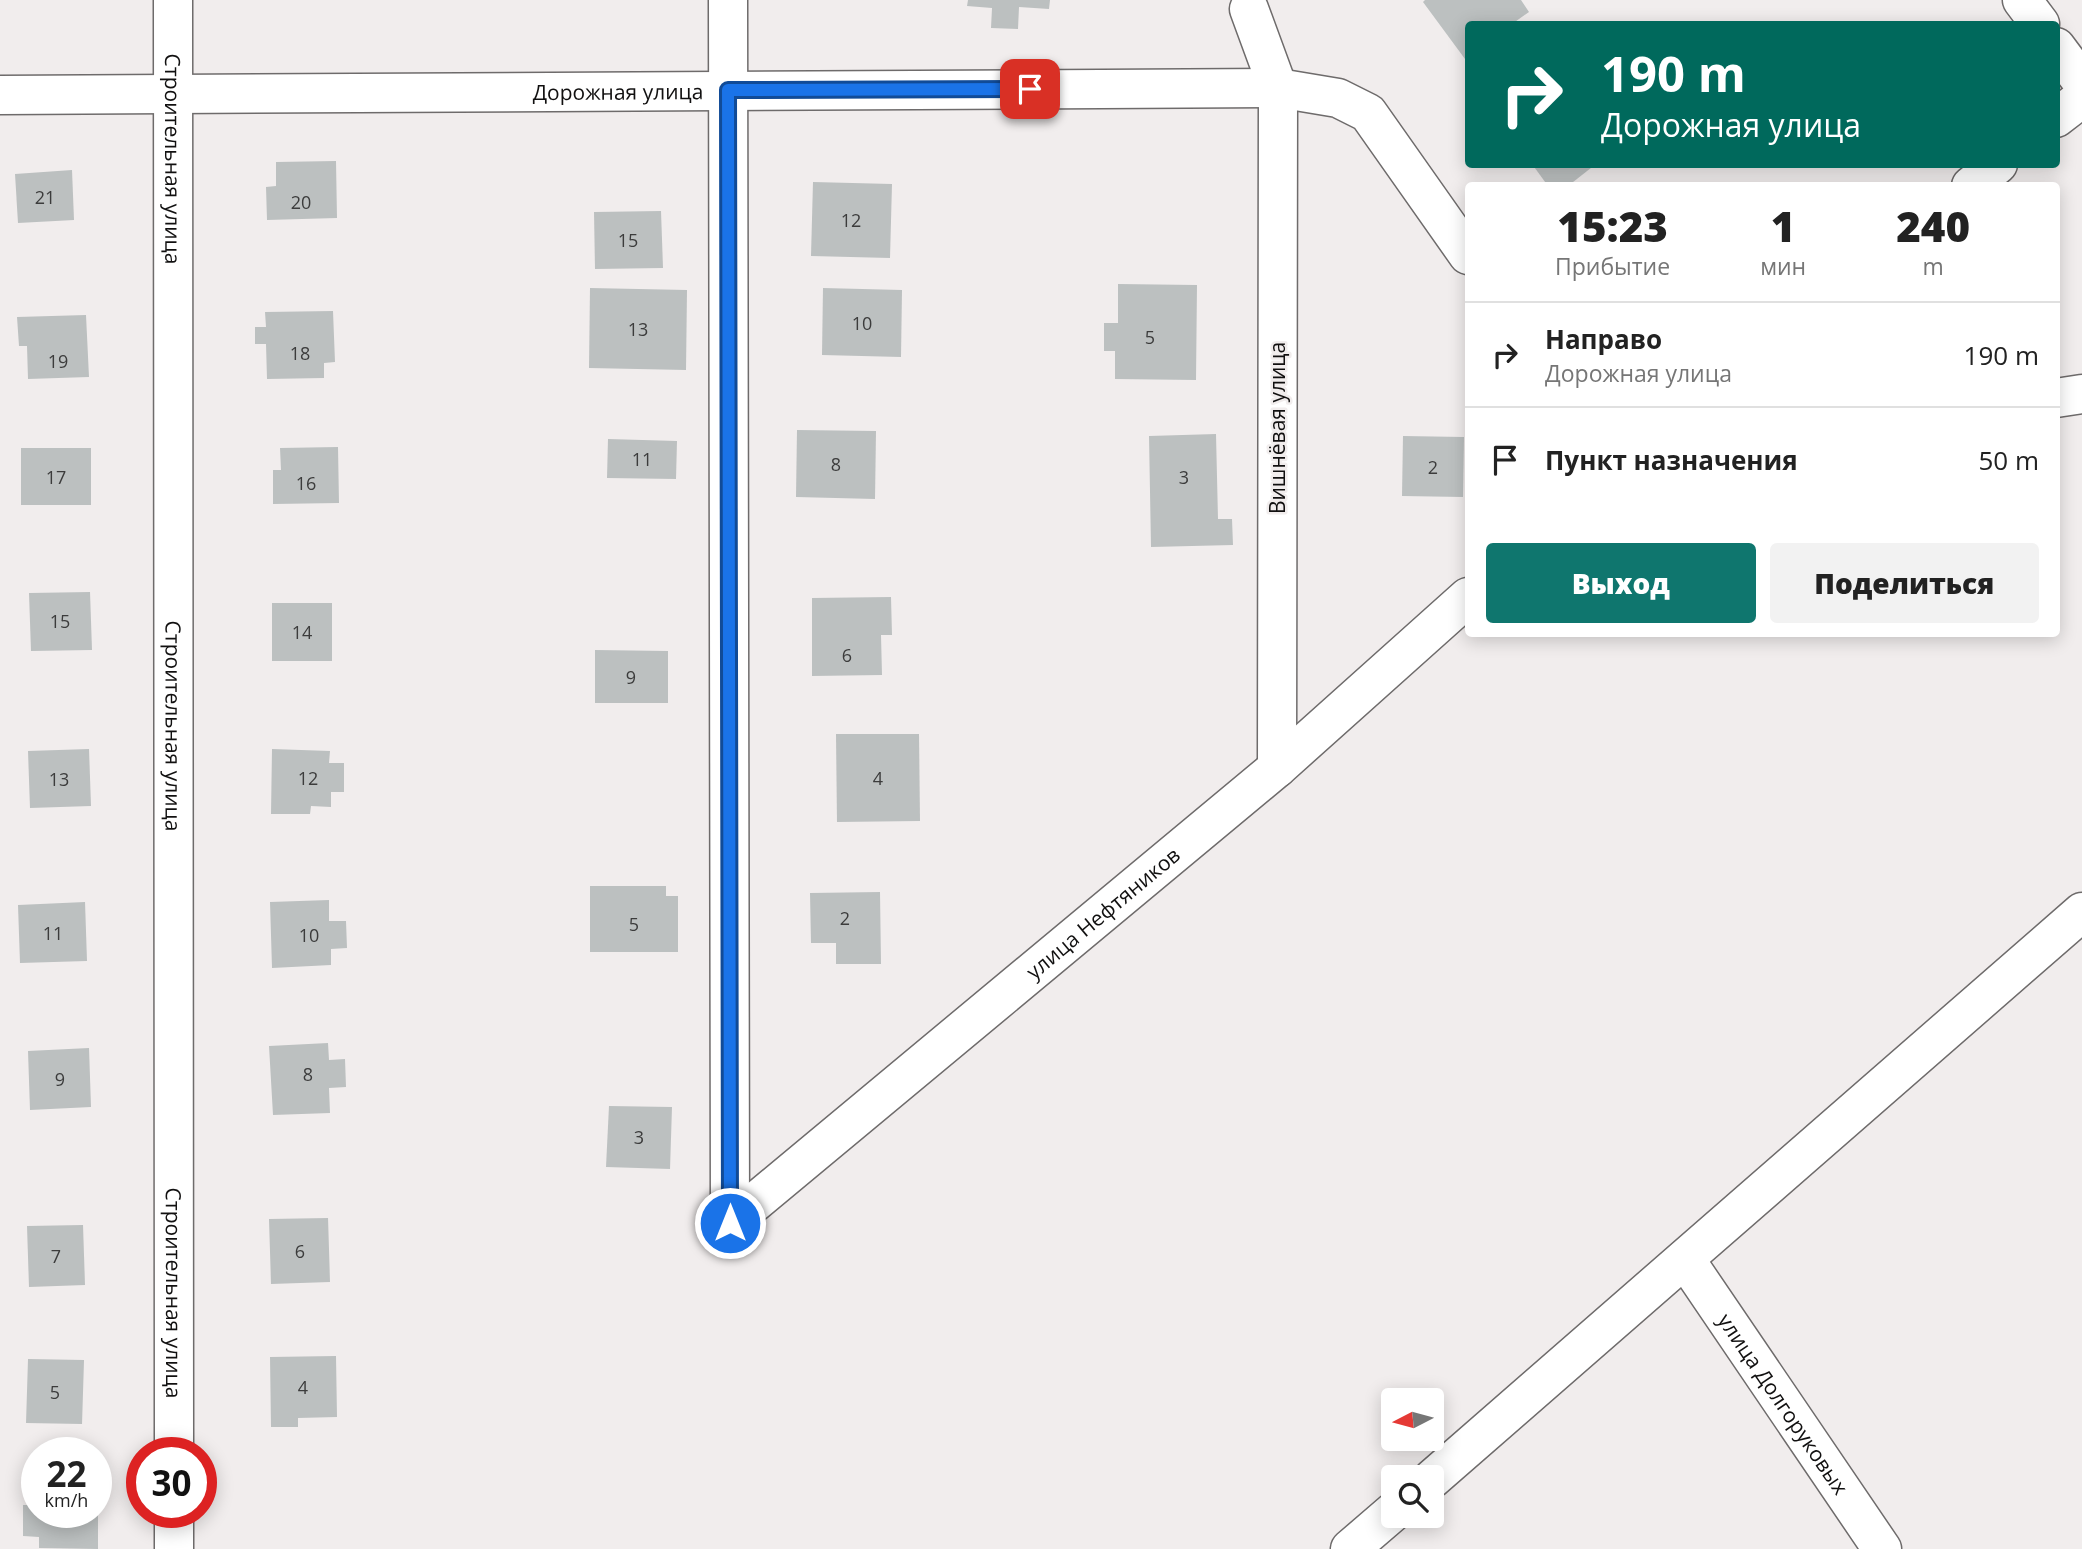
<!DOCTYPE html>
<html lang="ru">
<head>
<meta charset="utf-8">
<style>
	:root { --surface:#fff; --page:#f2f2f2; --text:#222; --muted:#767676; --line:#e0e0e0; --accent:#0f766e }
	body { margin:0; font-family:"Open Sans",sans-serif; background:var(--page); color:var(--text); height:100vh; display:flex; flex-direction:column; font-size:26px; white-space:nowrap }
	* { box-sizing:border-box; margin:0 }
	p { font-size:23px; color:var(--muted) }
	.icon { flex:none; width:38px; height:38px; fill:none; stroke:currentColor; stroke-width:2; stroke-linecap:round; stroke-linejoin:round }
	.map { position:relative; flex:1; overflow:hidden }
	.sheet { position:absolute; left:1465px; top:182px; width:595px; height:455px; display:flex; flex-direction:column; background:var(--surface); border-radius:7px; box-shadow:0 4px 18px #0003 }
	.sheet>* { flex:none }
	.top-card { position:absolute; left:1465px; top:21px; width:595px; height:147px; border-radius:7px; box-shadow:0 4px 18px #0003; background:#00695c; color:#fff; overflow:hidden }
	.needle { width:46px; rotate:264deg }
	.buttons { position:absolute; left:1381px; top:1388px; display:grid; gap:14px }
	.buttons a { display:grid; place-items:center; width:63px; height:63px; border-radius:7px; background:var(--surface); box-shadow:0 4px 18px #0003; font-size:35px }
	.speed { position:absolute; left:21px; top:1437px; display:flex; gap:14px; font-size:35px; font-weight:700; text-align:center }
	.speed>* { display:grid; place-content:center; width:91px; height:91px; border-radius:50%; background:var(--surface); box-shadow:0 4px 18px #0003; line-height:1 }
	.speed small { font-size:18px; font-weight:400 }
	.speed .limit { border:10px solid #d22; background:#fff; color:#111 }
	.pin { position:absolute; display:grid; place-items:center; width:60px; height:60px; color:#fff; margin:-30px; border-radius:14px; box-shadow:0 4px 10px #0006 }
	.me { position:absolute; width:77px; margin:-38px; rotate:0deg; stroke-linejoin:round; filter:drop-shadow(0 0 5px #0008) }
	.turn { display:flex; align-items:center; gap:24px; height:147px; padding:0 21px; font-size:32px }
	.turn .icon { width:91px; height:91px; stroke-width:2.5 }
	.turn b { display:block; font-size:49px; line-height:60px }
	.eta { display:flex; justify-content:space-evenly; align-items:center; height:119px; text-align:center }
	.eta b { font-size:42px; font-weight:800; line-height:49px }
	.primary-button { display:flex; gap:14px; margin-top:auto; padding:14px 21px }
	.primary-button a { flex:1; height:80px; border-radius:7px; background:var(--accent); color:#fff; font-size:28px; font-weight:800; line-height:80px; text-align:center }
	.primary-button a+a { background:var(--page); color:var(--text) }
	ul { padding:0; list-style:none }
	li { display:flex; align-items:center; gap:21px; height:105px; padding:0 21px; border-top:2px solid var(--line) }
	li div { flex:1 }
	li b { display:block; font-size:26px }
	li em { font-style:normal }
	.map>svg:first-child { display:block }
	.building { fill:#bcc0c0 }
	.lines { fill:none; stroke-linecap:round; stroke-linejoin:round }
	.minor-casing { stroke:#6e6b6b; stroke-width:41 }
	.major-casing { stroke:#6e6b6b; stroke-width:41 }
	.minor { stroke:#fff; stroke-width:38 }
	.major { stroke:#fff; stroke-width:38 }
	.route-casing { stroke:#114b97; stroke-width:18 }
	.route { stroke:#1a73e8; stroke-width:12 }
	.labels { text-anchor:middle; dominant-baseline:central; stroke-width:5; stroke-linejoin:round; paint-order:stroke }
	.number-label { font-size:18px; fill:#3c3c3c }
	.street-label { font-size:21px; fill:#111010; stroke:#f1eded }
</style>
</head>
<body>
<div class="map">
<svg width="2082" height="1549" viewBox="0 0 2082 1549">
	<rect width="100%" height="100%" fill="#f1eded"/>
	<!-- building -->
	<g class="building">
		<polygon points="968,0 1050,0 1049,9 1019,7 1018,29 991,28 992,8 967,6"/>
		<polygon points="1425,0 1521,0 1529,12 1512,24 1468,24 1468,57 1465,59 1423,2"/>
		<polygon points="336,161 337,218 267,220 266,187 276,186 276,162"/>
		<polygon points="1532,164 1596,164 1568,186 1548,186"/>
		<polygon points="72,170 74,220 18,223 15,174"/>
		<polygon points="813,182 892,184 890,258 811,256"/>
		<polygon points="661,211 663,268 595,269 594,212"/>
		<polygon points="1118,284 1197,285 1196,380 1115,379 1115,351 1104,351 1104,323 1118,323"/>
		<polygon points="590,288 687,290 686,370 589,368"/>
		<polygon points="823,288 902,290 901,357 822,355"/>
		<polygon points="333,311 335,362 324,363 324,378 267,379 266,344 255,344 255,327 266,327 265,312"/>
		<polygon points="86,315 89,377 28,379 27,346 19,346 17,317"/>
		<polygon points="797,430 876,431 875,499 796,497"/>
		<polygon points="1216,434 1218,519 1232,519 1233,545 1151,547 1149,436"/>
		<polygon points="1403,436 1464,437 1463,497 1402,496"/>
		<polygon points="608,439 677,441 676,479 607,478"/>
		<polygon points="338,447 339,503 273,504 273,470 281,470 280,448"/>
		<rect x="21" y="448" width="70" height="57"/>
		<polygon points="90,592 92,650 31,651 29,593"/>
		<polygon points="891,597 892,635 881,635 882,675 812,676 812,598"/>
		<rect x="272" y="603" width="60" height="58"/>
		<polygon points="595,650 668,651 668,703 595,703"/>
		<polygon points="836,734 919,734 920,821 837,822"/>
		<polygon points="89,749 91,806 30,808 28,751"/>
		<polygon points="272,749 330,751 329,763 344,763 344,792 331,792 331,807 311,806 310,814 271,814"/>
		<polygon points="590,886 666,886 666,896 678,896 678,952 590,952"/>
		<polygon points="880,892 881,964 836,964 836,943 811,943 810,893"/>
		<polygon points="329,900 329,921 346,921 347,948 331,949 331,965 272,968 270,902"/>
		<polygon points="85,902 87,961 20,963 18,905"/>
		<polygon points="328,1043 329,1060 345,1059 346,1087 329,1088 330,1113 273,1115 269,1046"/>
		<polygon points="89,1048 91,1107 30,1110 28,1051"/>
		<polygon points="609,1106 672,1107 670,1169 606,1167"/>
		<polygon points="328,1218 330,1282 271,1284 269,1219"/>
		<polygon points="83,1225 85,1285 29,1287 27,1226"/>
		<polygon points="336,1356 337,1417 298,1418 298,1427 271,1427 270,1357"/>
		<polygon points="28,1359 84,1360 82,1424 26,1423"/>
		<polygon points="34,1495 37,1512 98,1512 98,1549 39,1548 39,1537 23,1536 23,1505 34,1505"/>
	</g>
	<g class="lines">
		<defs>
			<g id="minor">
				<path id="s1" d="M 173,0 L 174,1452"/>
				<polyline points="728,0 730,1223"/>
				<polyline points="2022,0 2040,24"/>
				<polyline points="1249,9 1278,88 1277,768"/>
				<polyline points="2056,47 2082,82"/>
				<path id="s2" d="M 0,95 L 1278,88 L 1338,98 L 1368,113 L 1468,255"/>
				<polyline points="2056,118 2082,98"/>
				<polyline points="1971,186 1998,164"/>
				<polyline points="2056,398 2082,394"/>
				<path id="s3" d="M 730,1223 L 1277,768 L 1468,597"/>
				<path id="s4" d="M 1685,1259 L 1882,1549"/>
				<polyline points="174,1512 174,1549"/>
			</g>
			<g id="major">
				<polyline points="1432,1479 2082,912"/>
				<polyline points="1350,1549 1393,1512"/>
			</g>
		</defs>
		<!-- minor casing -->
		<use href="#minor" class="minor-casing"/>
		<!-- major casing -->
		<use href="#major" class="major-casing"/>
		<!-- minor -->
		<use href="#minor" class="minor"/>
		<!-- major -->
		<use href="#major" class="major"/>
	</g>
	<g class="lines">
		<defs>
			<polyline id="route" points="730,1223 728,90 1030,89"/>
		</defs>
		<!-- route casing -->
		<use href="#route" class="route-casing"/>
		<!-- route -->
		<use href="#route" class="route"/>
	</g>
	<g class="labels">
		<!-- number labels -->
		<g class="number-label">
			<text x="45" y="197">21</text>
			<text x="301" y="202">20</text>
			<text x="851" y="220">12</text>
			<text x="628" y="240">15</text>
			<text x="862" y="323">10</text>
			<text x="638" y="329">13</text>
			<text x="1150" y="337">5</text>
			<text x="300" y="353">18</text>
			<text x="58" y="361">19</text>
			<text x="642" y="459">11</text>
			<text x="836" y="464">8</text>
			<text x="1433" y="467">2</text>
			<text x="56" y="477">17</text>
			<text x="1184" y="477">3</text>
			<text x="306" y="483">16</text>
			<text x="60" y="621">15</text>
			<text x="302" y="632">14</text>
			<text x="847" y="655">6</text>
			<text x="631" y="677">9</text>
			<text x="308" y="778">12</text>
			<text x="878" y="778">4</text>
			<text x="59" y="779">13</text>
			<text x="845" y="918">2</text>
			<text x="634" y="924">5</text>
			<text x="53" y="933">11</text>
			<text x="309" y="935">10</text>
			<text x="308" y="1074">8</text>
			<text x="60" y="1079">9</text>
			<text x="639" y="1137">3</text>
			<text x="300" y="1251">6</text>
			<text x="56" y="1256">7</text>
			<text x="303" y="1387">4</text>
			<text x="55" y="1392">5</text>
		</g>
		<!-- street labels -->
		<g class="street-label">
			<text stroke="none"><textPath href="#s2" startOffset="618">Дорожная улица</textPath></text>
			<text stroke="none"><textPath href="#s1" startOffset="159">Строительная улица</textPath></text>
			<text transform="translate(1277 428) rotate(-90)">Вишнёвая улица</text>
			<text stroke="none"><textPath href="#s1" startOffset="726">Строительная улица</textPath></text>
			<text stroke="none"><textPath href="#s3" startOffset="485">улица Нефтяников</textPath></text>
			<text stroke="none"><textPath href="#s1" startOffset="1293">Строительная улица</textPath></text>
			<text stroke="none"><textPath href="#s4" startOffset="175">улица Долгоруковых</textPath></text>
		</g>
	</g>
</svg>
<div class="buttons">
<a><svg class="needle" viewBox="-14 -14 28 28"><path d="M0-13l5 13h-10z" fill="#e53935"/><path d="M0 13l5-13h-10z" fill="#767676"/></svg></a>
<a><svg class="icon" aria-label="search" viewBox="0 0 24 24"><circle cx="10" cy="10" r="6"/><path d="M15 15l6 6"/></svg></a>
</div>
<div class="speed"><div>22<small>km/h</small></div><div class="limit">30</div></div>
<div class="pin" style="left:1030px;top:89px;background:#d93025"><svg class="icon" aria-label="arrive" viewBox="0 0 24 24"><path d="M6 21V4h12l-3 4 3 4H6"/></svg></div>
<svg class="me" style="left:730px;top:1223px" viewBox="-20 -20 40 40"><circle r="17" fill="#1a73e8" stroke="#fff" stroke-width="3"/><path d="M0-11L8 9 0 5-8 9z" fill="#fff"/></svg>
<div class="top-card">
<div class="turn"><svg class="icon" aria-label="right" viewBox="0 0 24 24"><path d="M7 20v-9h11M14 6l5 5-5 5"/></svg><div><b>190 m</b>Дорожная улица</div></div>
</div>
<section class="sheet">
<div class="eta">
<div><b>15:23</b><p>Прибытие</p></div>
<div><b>1</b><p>мин</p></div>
<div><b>240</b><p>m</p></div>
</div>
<ul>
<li><svg class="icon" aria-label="right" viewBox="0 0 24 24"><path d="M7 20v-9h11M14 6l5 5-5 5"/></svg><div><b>Направо</b><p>Дорожная улица</p></div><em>190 m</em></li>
<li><svg class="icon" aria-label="arrive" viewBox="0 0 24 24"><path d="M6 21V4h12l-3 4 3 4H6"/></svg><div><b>Пункт назначения</b></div><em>50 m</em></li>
</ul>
<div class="primary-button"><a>Выход</a><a>Поделиться</a></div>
</section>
</div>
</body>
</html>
